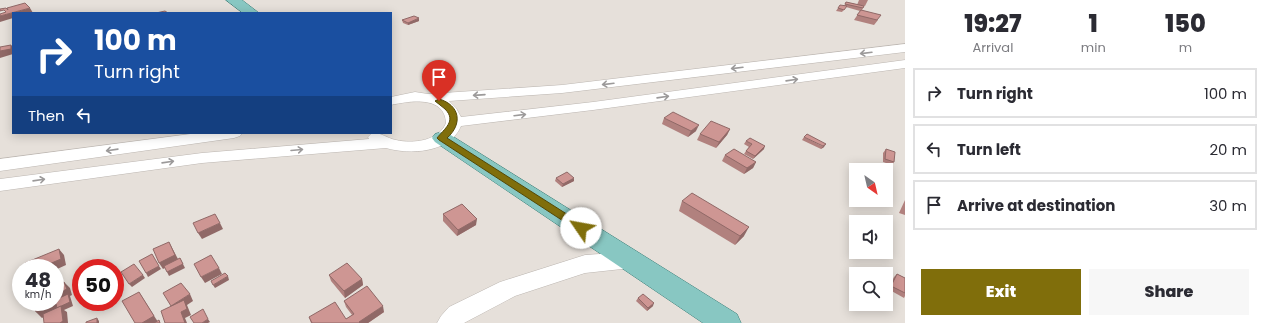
<!DOCTYPE html>
<html lang="en">
<head>
<meta charset="utf-8">
<style>
	:root { --surface:#fff; --page:#f7f7f7; --text:#2b2b33; --muted:#7c7c81; --line:#e1e1e2; --accent:#806e0b }
	body { margin:0; font-family:Poppins,sans-serif; background:var(--page); color:var(--text); height:100vh; display:flex; flex-direction:column; font-size:15px; white-space:nowrap }
	* { box-sizing:border-box; margin:0 }
	p { font-size:13px; color:var(--muted) }
	.icon { flex:none; width:22px; height:22px; fill:none; stroke:currentColor; stroke-width:2; stroke-linecap:round; stroke-linejoin:round }
	.map { position:relative; flex:1; overflow:hidden }
	.sheet { display:flex; flex-direction:column; background:var(--surface); width:360px }
	.sheet>* { flex:none }
	.top-card { position:absolute; left:12px; top:12px; width:380px; height:122px; border-radius:0px; box-shadow:0 2px 10px #0003; background:#1a4fa0; color:#fff; overflow:hidden }
	.needle { width:26px; rotate:146deg }
	.buttons { position:absolute; left:849px; top:163px; display:grid; gap:8px }
	.buttons a { display:grid; place-items:center; width:44px; height:44px; border-radius:0px; background:var(--surface); box-shadow:0 2px 10px #0003; font-size:20px }
	.speed { position:absolute; left:12px; top:259px; display:flex; gap:8px; font-size:20px; font-weight:700; text-align:center }
	.speed>* { display:grid; place-content:center; width:52px; height:52px; border-radius:50%; background:var(--surface); box-shadow:0 2px 10px #0003; line-height:1 }
	.speed small { font-size:10px; font-weight:400 }
	.speed .limit { border:6px solid #d22; background:#fff; color:#111 }
	.pin { position:absolute; display:grid; place-items:center; width:34px; height:34px; color:#fff; margin:-41px -17px; border-radius:50% 50% 50% 0; rotate:-45deg; box-shadow:0 0 4px #0007 }
	.pin .icon { rotate:45deg }
	.me { position:absolute; width:44px; margin:-22px; rotate:303deg; stroke-linejoin:round; filter:drop-shadow(0 0 3px #0008) }
	.turn { display:flex; align-items:center; gap:14px; height:84px; padding:0 16px; font-size:18px }
	.turn .icon { width:52px; height:52px; stroke-width:2.5 }
	.turn b { display:block; font-size:28px; line-height:34px }
	.then { display:flex; align-items:center; height:38px; padding:0 16px; background:#0003; gap:8px; font-size:15px }
	.eta { display:flex; justify-content:space-evenly; align-items:center; height:68px; text-align:center }
	.eta b { font-size:24px; font-weight:800; line-height:28px }
	.button { display:flex; gap:8px; margin-top:auto; padding:8px 16px }
	.button a { flex:1; height:46px; border-radius:0px; background:var(--accent); color:#fff; font-size:16px; font-weight:800; line-height:46px; text-align:center }
	.button a+a { background:var(--page); color:var(--text) }
	ul { padding:0; list-style:none }
	li { display:flex; align-items:center; gap:12px; height:50px; margin:0 8px 6px; padding:0 8px; border:2px solid var(--line); border-radius:0px }
	li div { flex:1 }
	li b { display:block; font-size:15px }
	li em { font-style:normal }
	main { display:flex; flex:1; min-height:0 }
	.map>svg:first-child { display:block }
	.lines { fill:none; stroke-linecap:round; stroke-linejoin:round }
	.minor-casing { stroke:#bcb6b1; stroke-width:1 }
	.major-casing { stroke:#397c76; stroke-width:1 }
	.minor { fill:#fff; fill-rule:evenodd }
	.major { fill:#88c7c2; fill-rule:evenodd }
	.wall { fill:#b1817e }
	.shaded-wall { fill:#906967 }
	.building { fill:#ce9693; stroke:#906967 }
	.oneway { stroke:#9c9a9a }
	.route { fill:#806e0b; stroke:#534807 }
</style>
</head>
<body>
<main>
<div class="map">
<svg width="905" height="323" viewBox="0 0 905 323">
	<rect width="100%" height="100%" fill="#e6e0da"/>
	<g class="lines">
		<defs>
			<g id="minor">
				<path d="M 905,44 L 905,52 L 562,93 L 449,101 L 456,108 L 461,117 L 593,102 L 905,60 L 905,68 L 593,110 L 461,126 C 450,153 410,155 386,148 L 202,163 L 0,191 L 0,179 L 202,153 L 369,139 L 368,137 L 372,133 C 383,133 386,138 396,140 C 413,144 439,141 446,123 C 445,95 409,101 391,105 L 391,97 L 415,92 L 428,94 L 562,85 Z"/>
				<polygon points="198,133 242,133 240,136 234,138 0,171 0,159"/>
				<polygon points="631,252 638,254 641,260 638,266 631,268 585,273 515,296 464,323 437,323 441,316 449,307 500,282 585,255"/>
			</g>
			<g id="major">
				<polygon points="226,0 242,0 259,13 243,13"/>
				<polygon points="442,132 449,134 737,314 741,323 703,323 435,142 432,138 435,134"/>
			</g>
		</defs>
		<!-- minor casing -->
		<use href="#minor" class="minor-casing"/>
		<!-- major casing -->
		<use href="#major" class="major-casing"/>
		<!-- minor -->
		<use href="#minor" class="minor"/>
		<!-- major -->
		<use href="#major" class="major"/>
	</g>
	<!-- wall -->
	<g class="wall">
		<polygon points="859,0 868,0 865,6 857,5"/>
		<polygon points="846,2 864,6 862,10 878,20 874,25 854,20 860,11 846,7 842,12 836,11 838,8 844,6"/>
		<polygon points="402,20 419,21 408,25 403,23"/>
		<polygon points="664,118 696,131 688,137 662,124"/>
		<polygon points="730,129 727,135 716,148 697,140 700,134"/>
		<polygon points="804,137 824,147 821,149 802,140"/>
		<polygon points="746,141 764,149 753,159 744,154 746,151 749,147 744,144"/>
		<polygon points="886,149 894,162 892,165 883,162 883,153"/>
		<polygon points="725,155 756,162 753,168 744,174 722,161"/>
		<polygon points="556,178 574,181 562,187 555,181"/>
		<polygon points="905,200 905,215 899,213"/>
		<polygon points="682,201 744,236 735,245 679,211"/>
		<polygon points="443,214 476,225 457,236 443,221"/>
		<polygon points="897,274 905,278 905,296 904,298 888,289 894,277"/>
		<polygon points="329,275 362,279 363,285 345,298 331,281"/>
		<polygon points="638,298 653,306 647,311 636,301"/>
		<polygon points="344,301 384,312 368,323 311,323 309,317 346,319 352,315 346,307"/>
	</g>
	<!-- shaded-wall -->
	<g class="shaded-wall">
		<polygon points="30,8 33,13 13,13 13,18 0,22 0,16"/>
		<polygon points="419,18 419,21 408,25 408,23"/>
		<polygon points="11,45 13,48 13,54 0,58 0,51"/>
		<polygon points="699,125 696,131 688,137 691,131"/>
		<polygon points="730,129 727,135 716,148 719,142"/>
		<polygon points="826,144 824,147 821,149 823,146"/>
		<polygon points="765,146 764,149 753,159 755,156"/>
		<polygon points="756,162 753,168 744,174 747,168"/>
		<polygon points="574,178 574,181 562,187 563,184"/>
		<polygon points="477,219 476,225 457,236 458,230"/>
		<polygon points="220,223 223,229 202,239 198,233"/>
		<polygon points="749,227 744,236 735,245 740,236"/>
		<polygon points="169,242 179,261 163,269 159,263"/>
		<polygon points="59,249 64,255 66,265 55,270 55,268 42,268 42,267"/>
		<polygon points="180,258 185,268 169,276 167,272"/>
		<polygon points="159,266 161,269 148,277 146,273"/>
		<polygon points="219,268 222,274 205,283 201,277"/>
		<polygon points="115,275 117,277 122,296 115,299"/>
		<polygon points="143,275 145,278 132,287 129,284"/>
		<polygon points="228,276 229,280 215,288 213,285"/>
		<polygon points="362,279 363,285 345,298 344,291"/>
		<polygon points="64,282 70,288 72,295 70,296 73,306 64,310 67,312 68,323 60,323 59,310 42,318 36,312 52,302 55,302 55,295"/>
		<polygon points="139,292 158,322 157,323 142,323"/>
		<polygon points="190,294 193,301 187,305 191,315 185,318 187,323 184,323 171,306"/>
		<polygon points="91,302 101,302 88,308 85,305"/>
		<polygon points="654,303 653,306 647,311 648,308"/>
		<polygon points="383,306 384,312 368,323 359,323 359,322"/>
		<polygon points="97,318 99,321 99,323 97,323"/>
		<polygon points="208,319 210,322 208,323 202,323"/>
	</g>
	<!-- building -->
	<g class="building">
		<polygon points="846,2 864,6 863,8 845,4"/>
		<polygon points="25,3 30,8 0,16 0,14 6,12 4,10 0,11 0,9 6,8 8,10 7,8"/>
		<polygon points="840,5 847,6 844,10 838,8"/>
		<polygon points="861,10 881,15 877,20 857,15"/>
		<polygon points="165,11 168,13 156,13"/>
		<polygon points="414,16 419,18 408,23 402,20"/>
		<polygon points="11,45 11,49 0,51 0,47"/>
		<polygon points="673,112 699,125 691,131 664,118"/>
		<polygon points="711,121 730,129 719,142 700,134"/>
		<polygon points="807,134 826,144 823,146 804,137"/>
		<polygon points="750,138 765,146 755,156 746,151 752,144 746,141"/>
		<polygon points="734,149 756,162 747,168 725,155"/>
		<polygon points="886,149 895,152 894,162 885,159"/>
		<polygon points="567,172 574,178 563,184 556,178"/>
		<polygon points="692,193 749,227 740,236 682,201"/>
		<polygon points="462,204 477,219 458,230 443,214"/>
		<polygon points="215,214 220,223 198,233 193,223"/>
		<polygon points="169,242 175,255 159,263 153,249"/>
		<polygon points="59,249 61,259 42,267 42,268 26,268 25,263"/>
		<polygon points="152,254 159,266 146,273 139,261"/>
		<polygon points="211,255 219,268 201,277 194,264"/>
		<polygon points="180,258 183,264 167,272 164,266"/>
		<polygon points="347,263 362,279 344,291 329,275"/>
		<polygon points="134,264 143,275 129,284 121,272"/>
		<polygon points="225,273 228,276 213,285 211,281"/>
		<polygon points="897,274 905,278 905,293 891,286"/>
		<polygon points="64,282 67,289 55,295 55,286"/>
		<polygon points="115,282 117,290 115,291"/>
		<polygon points="181,283 190,294 171,306 163,293"/>
		<polygon points="367,286 383,306 359,322 360,323 312,323 309,317 335,302 346,319 354,314 344,301"/>
		<polygon points="139,292 154,316 142,323 135,323 122,301"/>
		<polygon points="68,294 70,302 57,308 55,300"/>
		<polygon points="643,294 654,303 648,308 638,298"/>
		<polygon points="184,300 187,309 181,312 185,323 165,323 161,311"/>
		<polygon points="34,302 52,302 53,304 36,312"/>
		<polygon points="85,302 91,302 85,305"/>
		<polygon points="61,306 63,321 60,323 44,323 43,314"/>
		<polygon points="203,309 208,319 202,323 194,323 190,317"/>
		<polygon points="97,318 97,323 86,323 86,322"/>
		<polygon points="159,320 160,323 154,323"/>
	</g>
	<!-- one-way arrows -->
	<defs><path id="oneway-shaft" d="M-6 0H5M1.5-3L5.5 0L1.5 3" fill="none" stroke-width="1.6" stroke-linecap="round" stroke-linejoin="round"/></defs>
	<g class="oneway">
		<use href="#oneway-shaft" transform="translate(866 53) rotate(173)"/>
		<use href="#oneway-shaft" transform="translate(737 68) rotate(173)"/>
		<use href="#oneway-shaft" transform="translate(792 80) rotate(-8)"/>
		<use href="#oneway-shaft" transform="translate(608 84) rotate(173)"/>
		<use href="#oneway-shaft" transform="translate(479 95) rotate(176)"/>
		<use href="#oneway-shaft" transform="translate(663 97) rotate(-8)"/>
		<use href="#oneway-shaft" transform="translate(520 115) rotate(-7)"/>
		<use href="#oneway-shaft" transform="translate(112 150) rotate(172)"/>
		<use href="#oneway-shaft" transform="translate(297 150) rotate(-5)"/>
		<use href="#oneway-shaft" transform="translate(168 162) rotate(-8)"/>
		<use href="#oneway-shaft" transform="translate(39 180) rotate(-8)"/>
	</g>
	<!-- route -->
	<path class="route" d="M 439,99 C 460,105 463,124 447,138 L 584,225 L 586,228 L 584,230 L 577,230 L 439,140 L 437,138 C 444,129 457,121 445,109 C 442,106 438,104 435,101 Z"/>
</svg>
<div class="buttons">
<a><svg class="needle" viewBox="-14 -14 28 28"><path d="M0-13l5 13h-10z" fill="#e53935"/><path d="M0 13l5-13h-10z" fill="#7c7c81"/></svg></a>
<a><svg class="icon" aria-label="sound" viewBox="0 0 24 24"><path d="M4 9h4l5-4v14l-5-4H4zM17 9q2 3 0 6"/></svg></a>
<a><svg class="icon" aria-label="search" viewBox="0 0 24 24"><circle cx="10" cy="10" r="6"/><path d="M15 15l6 6"/></svg></a>
</div>
<div class="speed"><div>48<small>km/h</small></div><div class="limit">50</div></div>
<div class="pin" style="left:439px;top:101px;background:#d93025"><svg class="icon" aria-label="arrive" viewBox="0 0 24 24"><path d="M6 21V4h12l-3 4 3 4H6"/></svg></div>
<svg class="me" style="left:581px;top:228px" viewBox="-20 -20 40 40"><circle r="19" fill="#fff"/><path d="M0-13L10 11 0 6-10 11z" fill="#806e0b"/></svg>
<div class="top-card">
<div class="turn"><svg class="icon" aria-label="right" viewBox="0 0 24 24"><path d="M7 20v-9h11M14 6l5 5-5 5"/></svg><div><b>100 m</b>Turn right</div></div>
<div class="then">Then<svg class="icon" aria-label="left" viewBox="0 0 24 24"><path d="M17 20v-9H6M10 6l-5 5 5 5"/></svg></div>
</div>
</div>
<section class="sheet">
<div class="eta">
<div><b>19:27</b><p>Arrival</p></div>
<div><b>1</b><p>min</p></div>
<div><b>150</b><p>m</p></div>
</div>
<ul>
<li><svg class="icon" aria-label="right" viewBox="0 0 24 24"><path d="M7 20v-9h11M14 6l5 5-5 5"/></svg><div><b>Turn right</b></div><em>100 m</em></li>
<li><svg class="icon" aria-label="left" viewBox="0 0 24 24"><path d="M17 20v-9H6M10 6l-5 5 5 5"/></svg><div><b>Turn left</b></div><em>20 m</em></li>
<li><svg class="icon" aria-label="arrive" viewBox="0 0 24 24"><path d="M6 21V4h12l-3 4 3 4H6"/></svg><div><b>Arrive at destination</b></div><em>30 m</em></li>
</ul>
<div class="button"><a>Exit</a><a>Share</a></div>
</section>
</main>
</body>
</html>
